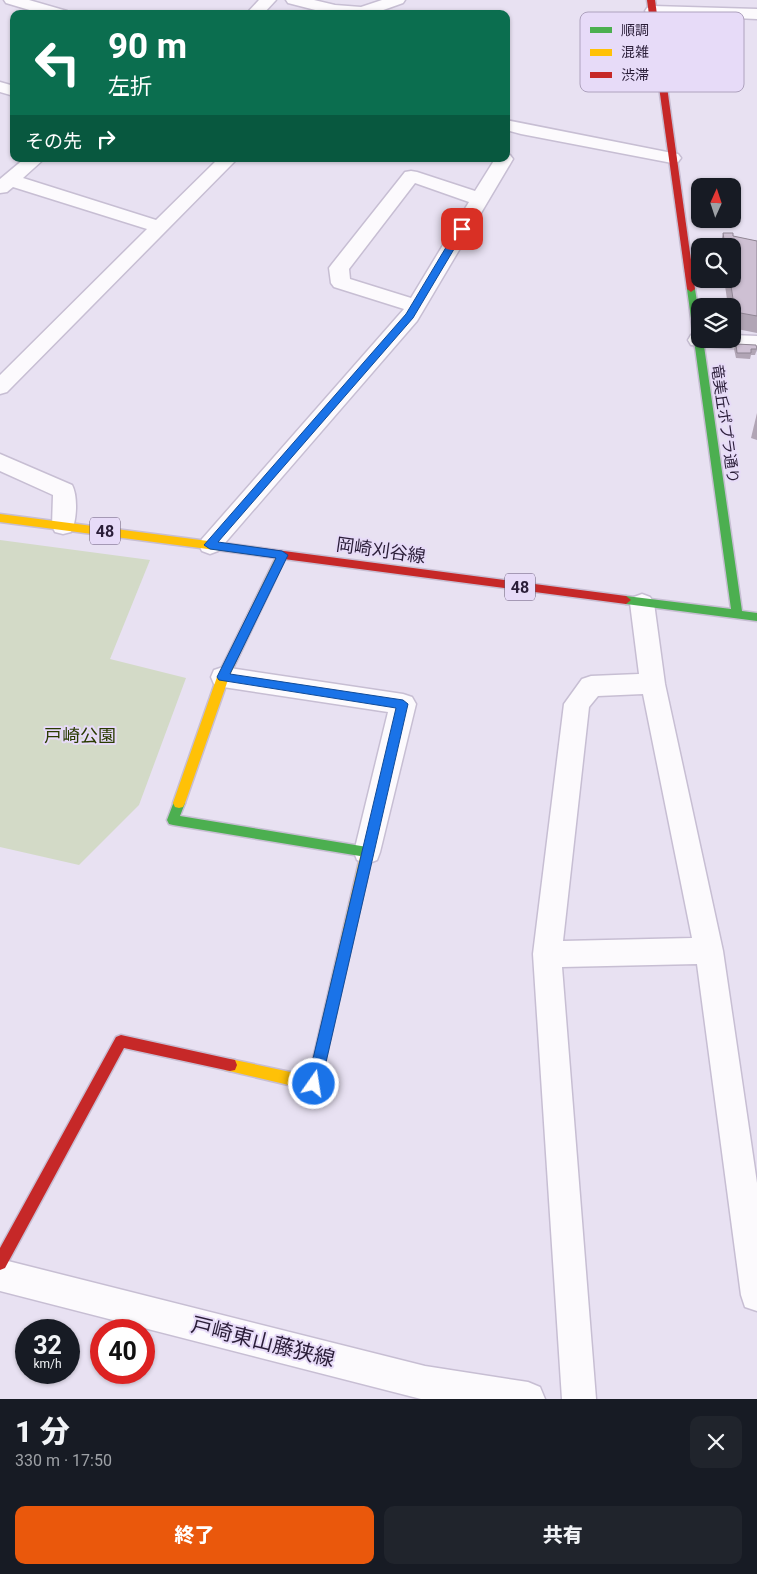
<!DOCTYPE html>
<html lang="ja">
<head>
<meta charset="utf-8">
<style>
	:root { --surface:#171b24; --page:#20242c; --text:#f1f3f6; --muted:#9ea1a6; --accent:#ea580c }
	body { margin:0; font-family:Roboto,"Noto Sans JP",sans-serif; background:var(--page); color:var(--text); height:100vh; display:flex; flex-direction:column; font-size:19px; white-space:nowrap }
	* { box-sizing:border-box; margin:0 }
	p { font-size:16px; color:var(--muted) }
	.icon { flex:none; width:28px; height:28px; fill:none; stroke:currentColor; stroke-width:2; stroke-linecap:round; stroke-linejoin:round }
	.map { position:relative; height:1399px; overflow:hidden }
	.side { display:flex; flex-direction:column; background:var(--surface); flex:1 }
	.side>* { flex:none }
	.guide { position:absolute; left:10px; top:10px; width:500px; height:152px; border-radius:10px; box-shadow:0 1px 4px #0004; background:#0b6e4f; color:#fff; overflow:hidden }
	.needle { width:32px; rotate:3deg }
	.fabs { position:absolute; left:691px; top:178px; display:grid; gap:10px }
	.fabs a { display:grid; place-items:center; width:50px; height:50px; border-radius:10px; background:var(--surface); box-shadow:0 1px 4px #0004; font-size:25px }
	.speed { position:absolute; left:15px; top:1319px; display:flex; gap:10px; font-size:25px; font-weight:700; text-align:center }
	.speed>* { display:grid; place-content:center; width:65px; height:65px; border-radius:50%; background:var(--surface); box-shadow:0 1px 4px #0004; line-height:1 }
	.speed small { font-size:12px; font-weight:400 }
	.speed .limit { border:8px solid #d22; background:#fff; color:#111 }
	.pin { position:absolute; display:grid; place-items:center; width:42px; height:42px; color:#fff; margin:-21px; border-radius:10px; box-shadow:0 2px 8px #0006 }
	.me { position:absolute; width:55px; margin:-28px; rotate:13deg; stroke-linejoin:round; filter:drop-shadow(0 0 4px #0008) }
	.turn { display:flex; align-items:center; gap:18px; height:105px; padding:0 15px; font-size:22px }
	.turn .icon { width:65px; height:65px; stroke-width:2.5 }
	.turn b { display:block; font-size:35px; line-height:42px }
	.then { display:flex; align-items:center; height:48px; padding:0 15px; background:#0003; gap:10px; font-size:19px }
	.round { display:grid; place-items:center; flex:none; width:52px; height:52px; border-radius:10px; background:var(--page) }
	.headline { display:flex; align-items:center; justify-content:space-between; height:85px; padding:0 15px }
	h1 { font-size:30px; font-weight:800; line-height:38px }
	.cta { display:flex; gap:10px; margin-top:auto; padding:10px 15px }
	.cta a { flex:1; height:58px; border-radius:10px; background:var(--accent); color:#fff; font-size:20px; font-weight:800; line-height:58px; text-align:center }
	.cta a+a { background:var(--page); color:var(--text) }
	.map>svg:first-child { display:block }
	.green { fill:#d3dac7 }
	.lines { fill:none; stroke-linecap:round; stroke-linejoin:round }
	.street-casing { stroke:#c7bed3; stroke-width:3 }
	.fast-casing { stroke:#c7bed3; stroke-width:3 }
	.slow-casing { stroke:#c7bed3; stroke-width:3 }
	.jam-casing { stroke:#c7bed3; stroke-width:3 }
	.street { fill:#fcfafd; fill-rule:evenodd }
	.fast { fill:#4caf50; fill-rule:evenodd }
	.slow { fill:#ffc107; fill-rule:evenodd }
	.jam { fill:#c62828; fill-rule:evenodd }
	.wall { fill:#b1a5b5 }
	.building { fill:#cec0d3; stroke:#908694 }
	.route { fill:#1a73e8; stroke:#114b97 }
	.labels { text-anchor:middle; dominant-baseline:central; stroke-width:4; stroke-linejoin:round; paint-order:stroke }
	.far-street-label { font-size:15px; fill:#2a1d38; stroke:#e7dbf8 }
	.shield { fill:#e7dbf8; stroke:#635672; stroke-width:1 }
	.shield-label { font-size:16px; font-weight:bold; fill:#2a1d38 }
	.street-label { font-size:18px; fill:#2a1d38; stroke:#e7dbf8 }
	.park-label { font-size:18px; fill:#2a3b00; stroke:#e7dbf8 }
	.near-street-label { font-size:21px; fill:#2a1d38; stroke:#e7dbf8 }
	.key { fill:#e7dbf8; stroke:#aea2be; stroke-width:1 }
	.key-label { font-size:14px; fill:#2a1d38 }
</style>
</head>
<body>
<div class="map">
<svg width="757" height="1399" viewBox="0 0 757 1399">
	<rect width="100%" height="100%" fill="#e8e1f2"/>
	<!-- green -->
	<polygon class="green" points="0,540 150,560 110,659 186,678 139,805 79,865 0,847"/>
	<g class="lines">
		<defs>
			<g id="street">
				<polygon points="4,0 29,0 67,11 69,14 43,14 6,3"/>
				<polygon points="259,0 276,0 263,14 246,14"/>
				<polygon points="286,0 314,0 335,5 361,7 382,0 405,0 403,3 372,14 331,14 288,3"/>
				<polygon points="653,6 757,9 757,19 647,14 645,11 647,8"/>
				<polygon points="0,82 14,86 14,96 0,92"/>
				<polygon points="506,120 672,153 678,154 681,158 678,162 672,163 521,134 506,130"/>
				<path d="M 506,154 L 510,155 L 513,159 L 417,321 L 218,551 L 210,554 L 202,551 L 199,545 L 202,539 L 404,309 L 334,287 L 331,283 L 329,268 L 332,264 L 405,172 L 411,171 L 417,172 L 475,191 L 495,159 L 506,159 ZM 415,183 L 469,202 L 411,298 L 350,279 L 349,269 Z"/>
				<polygon points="24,159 44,159 23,178 156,220 218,159 237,159 7,392 0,394 0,375 147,229 13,187 7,192 0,193 0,179"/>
				<polygon points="698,333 700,333 700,339 732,339 732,335 757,336 757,350 691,345 688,340 691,335"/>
				<path d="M 0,454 L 72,485 C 78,496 77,521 71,532 L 63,534 L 55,532 L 52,526 L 53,495 L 0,471 Z"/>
				<path d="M 642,594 L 650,597 L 654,603 L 665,684 L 723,951 L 757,1183 L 757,1311 L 745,1307 L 741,1295 L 697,964 L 562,967 L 596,1399 L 562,1399 L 533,954 L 564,704 L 582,679 L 591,676 L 639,674 L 630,603 L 634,597 ZM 643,694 L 692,938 L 563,941 L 589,707 L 598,696 Z"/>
				<polygon points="223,667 403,694 412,697 416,704 380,852 377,860 367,864 357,860 354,852 388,712 223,687 214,684 211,677 214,670"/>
				<polygon points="0,1259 425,1366 528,1382 540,1387 545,1399 421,1399 0,1291"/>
			</g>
			<g id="fast">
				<polygon points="691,286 695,289 700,321 700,339 703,339 742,611 757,613 757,621 626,604 621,600 626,596 731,609 687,289"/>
				<path d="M 179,798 L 183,799 L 185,803 L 180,816 L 367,847 L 371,848 C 374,853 373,856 370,861 L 366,862 L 362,861 L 360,856 L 173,825 L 169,824 L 167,820 L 175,799 Z"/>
			</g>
			<g id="slow">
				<polygon points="0,514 261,548 266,552 261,556 0,522"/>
				<polygon points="282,551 287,555 229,677 185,803 183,807 179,808 175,807 173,803 217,677 277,555"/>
				<polygon points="366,852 370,853 372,857 319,1089 314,1091 225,1070 223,1065 225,1060 230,1059 309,1076 360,857 362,853"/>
			</g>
			<g id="jam">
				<polygon points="647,0 655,0 695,289 691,292 687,289"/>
				<polygon points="261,548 626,596 631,600 626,604 261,556 256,552"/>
				<polygon points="121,1035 230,1059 235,1060 237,1065 235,1070 230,1071 124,1048 5,1268 0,1270 0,1248 116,1037"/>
			</g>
		</defs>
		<!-- street casing -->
		<use href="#street" class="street-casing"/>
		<!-- fast casing -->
		<use href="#fast" class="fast-casing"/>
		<!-- slow casing -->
		<use href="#slow" class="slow-casing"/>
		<!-- jam casing -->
		<use href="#jam" class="jam-casing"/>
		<!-- street -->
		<use href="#street" class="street"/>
		<!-- fast -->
		<use href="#fast" class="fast"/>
		<!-- slow -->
		<use href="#slow" class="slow"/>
		<!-- jam -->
		<use href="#jam" class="jam"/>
	</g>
	<!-- wall -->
	<g class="wall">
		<polygon points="723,233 733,236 757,241 757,333 732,328 732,306 728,306 724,279 732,279 732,246 720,246"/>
		<polygon points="736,344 757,349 755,355 751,355 750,359 736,358 734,349"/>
		<polygon points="757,413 757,440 751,438"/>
	</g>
	<!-- building -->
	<g class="building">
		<polygon points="723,233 733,233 733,236 757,241 757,316 735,312 730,279 732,279 732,246 725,246"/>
		<polygon points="736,344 756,345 757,349 751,349 751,353 737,353"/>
	</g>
	<!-- route -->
	<polygon class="route" points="462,227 466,229 413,318 218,542 282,551 288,555 230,674 403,700 408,704 321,1084 319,1089 314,1091 309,1089 307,1084 396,708 219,680 217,677 276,558 210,549 204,545 406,314 457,229"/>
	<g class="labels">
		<!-- far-street labels -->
		<g class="far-street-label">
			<text transform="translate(725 424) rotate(82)">竜美丘ポプラ通り</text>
		</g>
		<!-- shield labels -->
		<g class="shield">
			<rect x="90" y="517.5" width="30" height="27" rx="4"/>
			<rect x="505" y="573.5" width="30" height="27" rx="4"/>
		</g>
		<g class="shield-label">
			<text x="105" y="531">48</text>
			<text x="520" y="587">48</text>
		</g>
		<!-- street labels -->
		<g class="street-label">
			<text transform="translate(381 550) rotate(8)">岡崎刈谷線</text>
		</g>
		<!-- park labels -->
		<g class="park-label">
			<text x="80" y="735">戸崎公園</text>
		</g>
		<!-- near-street labels -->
		<g class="near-street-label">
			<text transform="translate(263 1342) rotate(14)">戸崎東山藤狭線</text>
		</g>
	</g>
	<!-- legend -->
	<rect x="580" y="12" width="164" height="80" rx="8" class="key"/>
	<rect x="590" y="27" width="22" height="6" fill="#4caf50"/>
	<rect x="590" y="49" width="22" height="7" fill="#ffc107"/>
	<rect x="590" y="72" width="22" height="6" fill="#c62828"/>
	<g class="key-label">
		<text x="621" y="35">順調</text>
		<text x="621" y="57">混雑</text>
		<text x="621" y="80">渋滞</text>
	</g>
</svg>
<div class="fabs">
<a><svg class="needle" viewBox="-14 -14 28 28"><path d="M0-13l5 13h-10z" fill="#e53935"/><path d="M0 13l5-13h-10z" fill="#9ea1a6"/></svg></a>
<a><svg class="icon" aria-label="search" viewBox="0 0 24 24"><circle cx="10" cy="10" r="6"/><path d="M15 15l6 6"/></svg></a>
<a><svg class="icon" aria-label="layers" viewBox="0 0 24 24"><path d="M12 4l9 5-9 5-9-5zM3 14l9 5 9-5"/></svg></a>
</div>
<div class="speed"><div>32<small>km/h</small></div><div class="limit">40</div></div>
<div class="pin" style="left:462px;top:229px;background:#d93025"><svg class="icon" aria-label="arrive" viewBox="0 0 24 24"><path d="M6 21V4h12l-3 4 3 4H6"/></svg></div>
<svg class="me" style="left:314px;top:1084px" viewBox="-20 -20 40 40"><circle r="17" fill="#1a73e8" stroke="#fff" stroke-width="3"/><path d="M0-11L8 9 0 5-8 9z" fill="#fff"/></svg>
<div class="guide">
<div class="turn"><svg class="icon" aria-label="left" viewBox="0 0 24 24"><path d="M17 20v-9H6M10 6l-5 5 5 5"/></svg><div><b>90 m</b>左折</div></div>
<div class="then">その先<svg class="icon" aria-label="right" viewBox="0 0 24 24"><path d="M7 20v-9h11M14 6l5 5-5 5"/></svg></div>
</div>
</div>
<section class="side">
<div class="headline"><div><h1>1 分</h1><p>330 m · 17:50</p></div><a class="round"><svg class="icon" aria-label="close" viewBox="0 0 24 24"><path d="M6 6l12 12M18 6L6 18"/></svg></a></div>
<div class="cta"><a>終了</a><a>共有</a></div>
</section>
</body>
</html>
